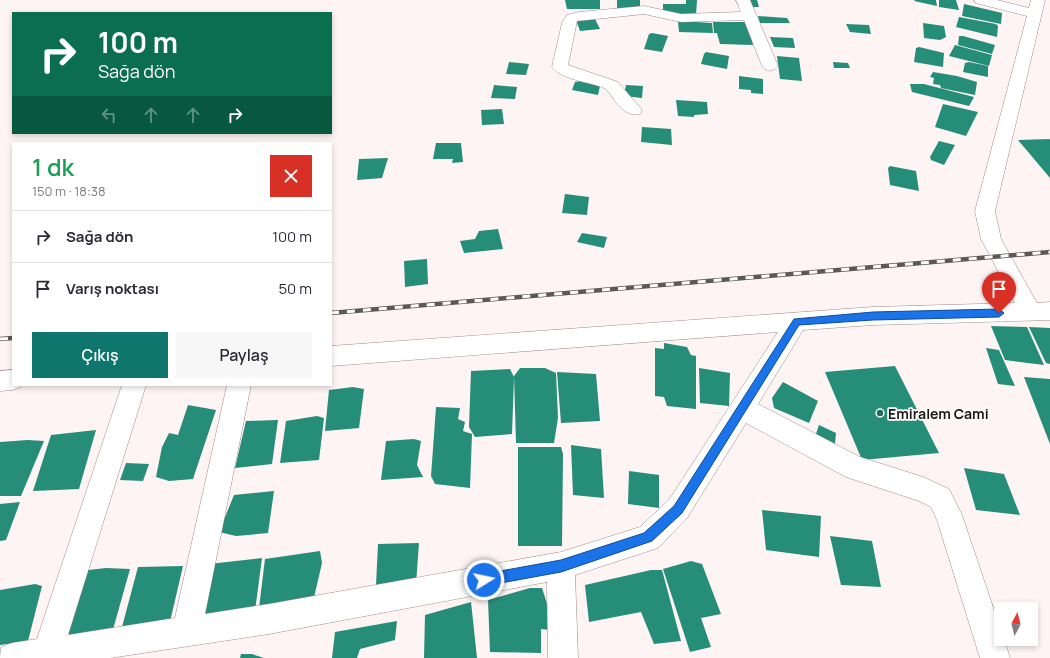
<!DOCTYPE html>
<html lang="tr">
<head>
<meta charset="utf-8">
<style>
	:root { --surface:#fff; --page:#f7f7f7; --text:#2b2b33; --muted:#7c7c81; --line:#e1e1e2; --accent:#0f766e }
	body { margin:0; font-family:Manrope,sans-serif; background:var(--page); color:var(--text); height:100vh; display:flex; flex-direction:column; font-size:15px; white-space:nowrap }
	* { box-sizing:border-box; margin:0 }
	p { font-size:13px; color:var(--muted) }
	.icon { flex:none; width:22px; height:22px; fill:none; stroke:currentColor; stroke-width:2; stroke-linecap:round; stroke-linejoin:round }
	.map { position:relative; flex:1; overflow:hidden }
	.side { position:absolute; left:12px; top:142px; width:320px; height:244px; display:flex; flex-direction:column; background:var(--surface); border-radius:0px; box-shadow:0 2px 6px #0003 }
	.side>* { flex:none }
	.top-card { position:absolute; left:12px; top:12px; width:320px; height:122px; border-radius:0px; box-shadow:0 2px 6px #0003; background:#0b6e4f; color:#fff; overflow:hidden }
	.needle { width:26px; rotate:7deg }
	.tools { position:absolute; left:994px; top:602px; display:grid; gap:8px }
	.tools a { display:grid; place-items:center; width:44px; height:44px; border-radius:0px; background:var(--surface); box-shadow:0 2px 6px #0003; font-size:20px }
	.pin { position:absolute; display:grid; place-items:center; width:34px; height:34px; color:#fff; margin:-41px -17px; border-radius:50% 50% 50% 0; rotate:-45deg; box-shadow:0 0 4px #0007 }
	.pin .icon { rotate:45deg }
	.me { position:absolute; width:44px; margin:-22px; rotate:80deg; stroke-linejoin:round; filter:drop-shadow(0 0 3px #0008) }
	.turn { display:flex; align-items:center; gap:14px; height:84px; padding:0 20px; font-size:18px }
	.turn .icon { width:52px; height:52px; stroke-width:2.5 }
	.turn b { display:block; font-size:28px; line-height:34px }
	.lanes { display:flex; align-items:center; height:38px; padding:0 20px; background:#0003; justify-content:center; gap:20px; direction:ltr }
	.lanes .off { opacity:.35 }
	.round { display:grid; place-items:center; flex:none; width:42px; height:42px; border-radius:0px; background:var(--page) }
	.headline { display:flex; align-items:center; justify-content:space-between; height:68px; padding:0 20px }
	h1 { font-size:24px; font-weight:600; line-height:30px; color:#1e9e55 }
	.primary-button { display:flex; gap:8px; margin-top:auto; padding:8px 20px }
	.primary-button a { flex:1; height:46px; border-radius:0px; background:var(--accent); color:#fff; font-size:16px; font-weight:600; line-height:46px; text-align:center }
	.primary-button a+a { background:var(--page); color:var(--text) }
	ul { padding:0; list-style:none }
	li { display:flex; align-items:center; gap:12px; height:52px; padding:0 20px; border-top:1px solid var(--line) }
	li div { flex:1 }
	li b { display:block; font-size:15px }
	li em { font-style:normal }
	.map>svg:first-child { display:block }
	.building { fill:#268d78 }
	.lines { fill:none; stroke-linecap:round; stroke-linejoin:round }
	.minor-casing { stroke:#9e8a88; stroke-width:1 }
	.minor { fill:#fff; fill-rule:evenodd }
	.rail-casing { stroke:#5e5756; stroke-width:4.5 }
	.rail { stroke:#fff; stroke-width:3; stroke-dasharray:8; stroke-linecap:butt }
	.route { fill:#1a73e8; stroke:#114b97 }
	.poi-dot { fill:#276a5b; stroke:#fff; stroke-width:1.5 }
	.labels { text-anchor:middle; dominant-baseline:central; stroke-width:3.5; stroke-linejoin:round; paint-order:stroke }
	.poi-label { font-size:14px; font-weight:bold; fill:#1e1716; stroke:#fff; text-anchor:start }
</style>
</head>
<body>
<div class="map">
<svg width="1050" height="658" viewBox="0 0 1050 658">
	<rect width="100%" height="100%" fill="#fdf4f3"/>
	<!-- building -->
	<g class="building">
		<polygon points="565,0 600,0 600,9 567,9"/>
		<rect x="617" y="0" width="23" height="10"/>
		<polygon points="686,0 697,0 696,15 663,14 663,4 686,4"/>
		<polygon points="748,0 757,0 759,7 749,7"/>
		<polygon points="915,0 936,0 937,6 914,1"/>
		<polygon points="939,0 956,0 959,10 939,7"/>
		<polygon points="964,4 1002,13 1001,24 962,16"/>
		<polygon points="758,16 787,18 790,23 760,23"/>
		<polygon points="959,17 996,24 998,26 997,37 956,27"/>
		<polygon points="595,19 600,29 580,31 576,20"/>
		<polygon points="678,21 712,23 713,33 679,32"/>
		<polygon points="713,22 744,22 749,25 753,45 720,44 717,33 714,33"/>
		<polygon points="923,23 944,26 946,37 940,40 924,38"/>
		<polygon points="846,24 869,25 871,34 850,32"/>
		<polygon points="652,33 668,36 662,52 644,49 649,34"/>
		<polygon points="959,36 963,36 995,45 992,54 958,45"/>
		<polygon points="770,37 793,38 795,48 774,47"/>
		<polygon points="955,45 992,55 989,66 949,56"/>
		<polygon points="919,47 944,53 943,67 914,62 916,48"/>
		<polygon points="706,52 729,56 727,69 701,64 704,54"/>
		<polygon points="777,56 799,58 802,81 780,79"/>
		<polygon points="509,62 529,64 526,75 506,74"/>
		<polygon points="833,62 848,63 850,68 834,68"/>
		<polygon points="969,62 988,66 988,77 963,72 965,63"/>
		<polygon points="933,72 957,76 977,82 975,95 941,88 940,85 933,84 934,78 930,77"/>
		<polygon points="739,76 763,79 763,94 751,93 751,90 739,89"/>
		<polygon points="580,81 600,86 598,95 572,90 575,82"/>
		<polygon points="910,84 924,84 974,97 969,106 912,92"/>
		<polygon points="494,85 517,87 515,99 491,98"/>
		<polygon points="626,85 643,86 642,98 624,96"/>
		<polygon points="676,100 707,102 708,114 694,115 694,117 678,116"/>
		<polygon points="943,104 978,112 966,136 935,127"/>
		<polygon points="502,109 504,124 482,125 481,110"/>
		<polygon points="642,127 671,129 672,145 641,142"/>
		<polygon points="1049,139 1050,140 1050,178 1018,140"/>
		<polygon points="939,141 955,145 944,165 931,160 930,157"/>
		<polygon points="436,143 461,143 463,162 452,163 453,159 433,159"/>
		<polygon points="388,158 382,178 357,180 359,159"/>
		<polygon points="890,166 916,171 919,191 890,185 888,168"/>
		<polygon points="565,194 589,197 587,215 562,213"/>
		<polygon points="498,229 503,249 464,253 460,241 475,239 479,231"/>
		<polygon points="582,233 607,237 604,248 577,242"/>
		<polygon points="427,259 428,284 405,287 404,261"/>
		<polygon points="991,326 1027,327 1044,365 1005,360"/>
		<polygon points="1029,327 1050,328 1050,364 1046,363"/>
		<polygon points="664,343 687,347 691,355 696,356 696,409 667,406 664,397 655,396 655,348 664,349"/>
		<polygon points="986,348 999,350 1015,386 998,384"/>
		<polygon points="895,366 939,453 862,460 825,372"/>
		<polygon points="520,368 545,368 556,373 558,418 554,443 516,443 514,376"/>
		<polygon points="699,368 730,373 729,406 700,403"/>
		<polygon points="510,369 514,377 512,434 475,437 469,427 471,371"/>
		<polygon points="557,372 596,374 600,421 561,423"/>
		<polygon points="1024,377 1050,379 1050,444"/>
		<polygon points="783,382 818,401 809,423 774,408 772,398"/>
		<polygon points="353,387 364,389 359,428 325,431 329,390"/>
		<polygon points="188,405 216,410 193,479 169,481 156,477 162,447 169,433 178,435"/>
		<polygon points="436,407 460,408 458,419 465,422 463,431 472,434 470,488 435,484 431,476"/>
		<polygon points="317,416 324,418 319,460 280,463 286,421"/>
		<polygon points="278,420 272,464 235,468 246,421"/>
		<polygon points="819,425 836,433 835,444 815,437"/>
		<polygon points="96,430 79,489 33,491 51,435"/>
		<polygon points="414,439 421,441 417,465 423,477 381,480 386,441"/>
		<polygon points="28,440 44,441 21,496 0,496 0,442"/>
		<polygon points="571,445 601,449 604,498 573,495"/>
		<polygon points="518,447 561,447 563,454 562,546 518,546"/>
		<polygon points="126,463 149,464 143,481 120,480"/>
		<polygon points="964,468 1004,474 1020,515 976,510"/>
		<polygon points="629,471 659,475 659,508 628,504"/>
		<polygon points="274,491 268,533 236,536 219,532 234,495"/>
		<polygon points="20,502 6,540 0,541 0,504"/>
		<polygon points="762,510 821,516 819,557 766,550"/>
		<polygon points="830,536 872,541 881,587 841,585"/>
		<polygon points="419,543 416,584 376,585 378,544"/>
		<polygon points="320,551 322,563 312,606 259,608 265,559"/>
		<polygon points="262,558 255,611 198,617 209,564"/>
		<polygon points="691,561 702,564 721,614 701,618 711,647 690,652 663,569"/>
		<polygon points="183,566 169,626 122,627 138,567"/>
		<polygon points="106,568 130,569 112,633 74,637 66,633 88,570"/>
		<polygon points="651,570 662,570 681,641 654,644 641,612 589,622 585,585"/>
		<polygon points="35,584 42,586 28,641 0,645 0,590"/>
		<polygon points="530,588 542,588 553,622 549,630 541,629 541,653 490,652 488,600"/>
		<polygon points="471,602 477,658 424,658 425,615"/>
		<polygon points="397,621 395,640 360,649 357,658 332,658 335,632"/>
		<polygon points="241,654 252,654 264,658 240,658"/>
	</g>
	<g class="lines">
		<defs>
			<g id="minor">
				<path d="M 736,0 L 750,0 L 778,66 L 775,69 L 770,71 L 765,69 L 762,66 L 744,20 L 681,22 L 644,14 L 577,21 L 568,65 L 618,82 L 642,110 L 640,114 C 628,117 619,107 612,97 C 610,94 608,90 604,88 C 591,82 561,80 552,67 L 562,23 L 567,15 L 579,12 L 644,6 L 681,14 L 741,12 Z"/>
				<polygon points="974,0 997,0 1029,8 1031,0 1045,0 995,211 1001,239 1037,303 1050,302 1050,320 873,325 803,330 758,404 860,457 923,477 949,489 962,515 1001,631 1001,639 1004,639 1010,658 980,658 937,520 931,507 919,501 846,477 746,423 687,518 658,548 575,575 578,658 548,658 547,582 269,634 110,658 0,658 1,647 12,643 37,639 122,385 146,385 68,635 175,618 227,385 251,385 205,614 269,604 561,552 640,527 669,500 778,332 331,366 331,346 873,307 1015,303 981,239 975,211 1027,16 976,3"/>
				<polygon points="13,370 13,385 22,385 21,387 13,390 0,391 0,371"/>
			</g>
		</defs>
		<!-- minor casing -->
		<use href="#minor" class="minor-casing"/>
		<!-- minor -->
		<use href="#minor" class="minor"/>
		<defs>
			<g id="rail">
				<polyline points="331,313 1050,252"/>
				<polyline points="0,339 13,338"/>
			</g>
		</defs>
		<!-- rail casing -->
		<use href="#rail" class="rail-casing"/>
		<!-- rail -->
		<use href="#rail" class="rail"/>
	</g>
	<!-- route -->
	<polygon class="route" points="999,309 1004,313 999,317 873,320 799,325 682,513 652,541 561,572 484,586 480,584 478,580 480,576 484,574 561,560 644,533 674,506 794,319 873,312"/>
	<!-- markers -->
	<circle class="poi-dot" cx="880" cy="413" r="4"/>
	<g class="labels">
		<!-- poi labels -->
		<g class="poi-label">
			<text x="888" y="413">Emiralem Cami</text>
		</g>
	</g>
</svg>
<div class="tools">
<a><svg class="needle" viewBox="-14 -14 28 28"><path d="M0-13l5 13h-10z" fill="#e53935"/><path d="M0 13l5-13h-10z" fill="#7c7c81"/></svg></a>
</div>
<div class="pin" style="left:999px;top:313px;background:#d93025"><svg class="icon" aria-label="arrive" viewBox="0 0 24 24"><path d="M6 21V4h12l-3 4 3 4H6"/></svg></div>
<svg class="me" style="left:484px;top:580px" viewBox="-20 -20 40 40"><circle r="17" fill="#1a73e8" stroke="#fff" stroke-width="3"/><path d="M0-11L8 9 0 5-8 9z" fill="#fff"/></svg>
<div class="top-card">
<div class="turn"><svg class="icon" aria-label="right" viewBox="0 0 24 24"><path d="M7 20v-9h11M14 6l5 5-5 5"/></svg><div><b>100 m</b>Sağa dön</div></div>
<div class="lanes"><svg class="icon off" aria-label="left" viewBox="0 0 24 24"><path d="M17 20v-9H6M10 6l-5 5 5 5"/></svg><svg class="icon off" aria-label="ahead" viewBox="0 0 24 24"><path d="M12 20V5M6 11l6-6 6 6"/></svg><svg class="icon off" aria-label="ahead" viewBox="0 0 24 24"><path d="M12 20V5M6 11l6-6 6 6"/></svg><svg class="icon" aria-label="right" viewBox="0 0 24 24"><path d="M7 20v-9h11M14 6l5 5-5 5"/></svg></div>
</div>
<section class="side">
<div class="headline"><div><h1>1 dk</h1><p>150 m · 18:38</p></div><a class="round" style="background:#d93025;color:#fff"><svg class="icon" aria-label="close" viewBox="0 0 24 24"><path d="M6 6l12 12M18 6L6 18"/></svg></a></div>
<ul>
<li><svg class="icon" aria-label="right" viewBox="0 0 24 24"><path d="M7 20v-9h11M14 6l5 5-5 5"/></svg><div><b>Sağa dön</b></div><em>100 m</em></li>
<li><svg class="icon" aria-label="arrive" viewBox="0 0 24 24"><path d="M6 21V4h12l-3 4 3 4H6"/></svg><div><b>Varış noktası</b></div><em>50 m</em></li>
</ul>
<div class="primary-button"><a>Çıkış</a><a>Paylaş</a></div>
</section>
</div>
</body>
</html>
